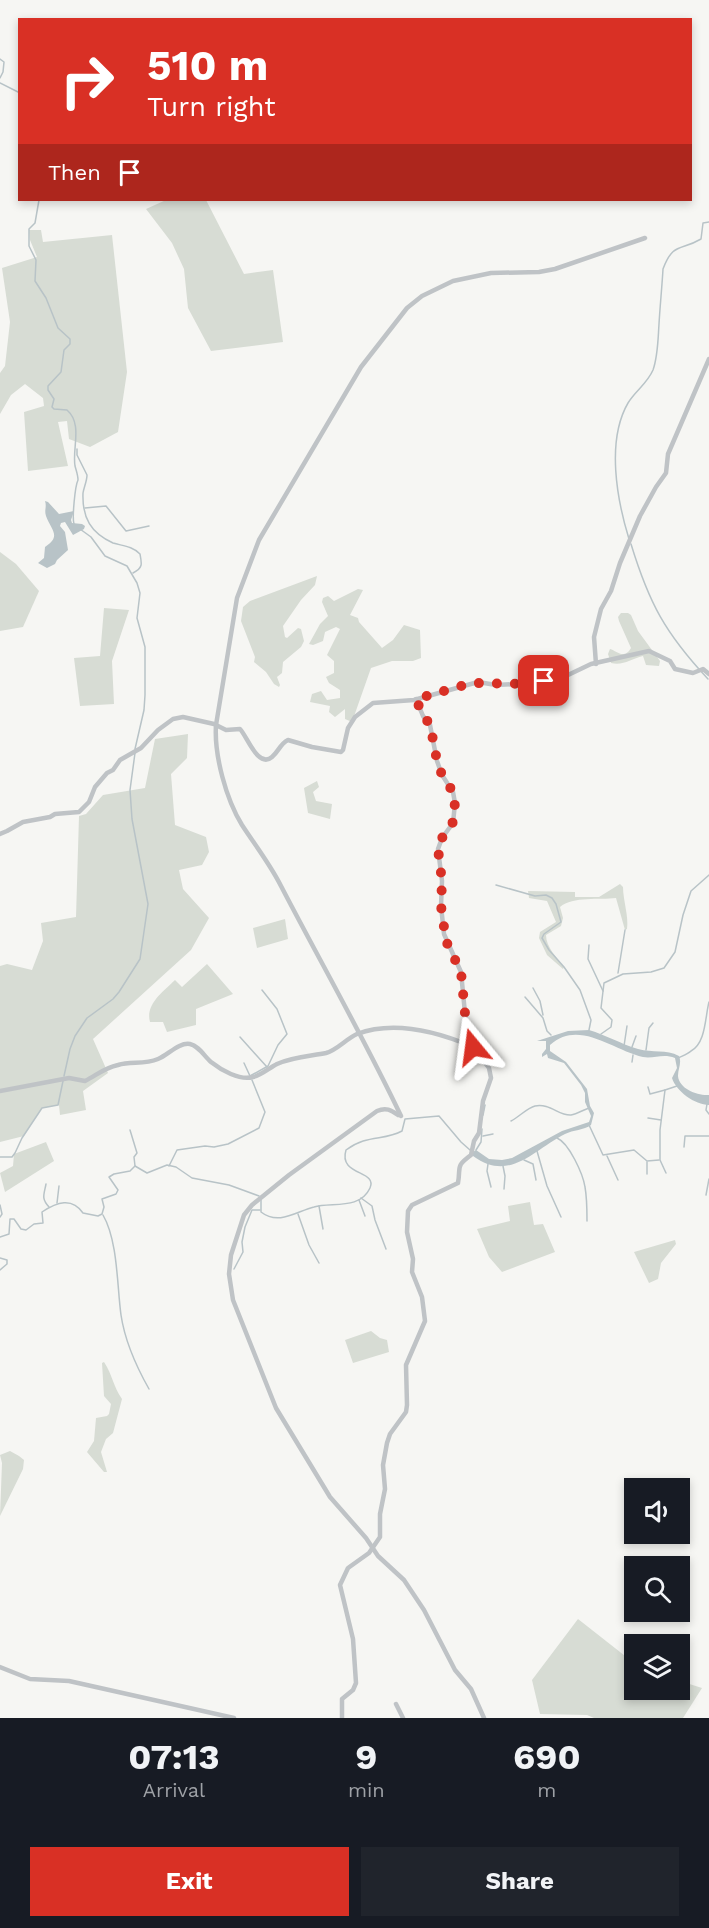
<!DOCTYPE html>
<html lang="en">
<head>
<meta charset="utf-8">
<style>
	:root { --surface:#171b24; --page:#20242c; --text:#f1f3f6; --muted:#9ea1a6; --accent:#d93025 }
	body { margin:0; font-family:"Work Sans",sans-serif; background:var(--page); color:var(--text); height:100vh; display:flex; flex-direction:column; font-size:22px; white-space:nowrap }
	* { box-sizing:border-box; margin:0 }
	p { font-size:20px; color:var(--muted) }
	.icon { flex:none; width:33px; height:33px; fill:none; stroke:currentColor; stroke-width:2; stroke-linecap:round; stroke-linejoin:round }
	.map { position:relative; height:1718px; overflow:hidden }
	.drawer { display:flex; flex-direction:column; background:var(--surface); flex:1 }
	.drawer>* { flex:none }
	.top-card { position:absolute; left:18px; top:18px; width:674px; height:183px; border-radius:0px; box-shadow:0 3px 9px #0003; background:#d93025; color:#fff; overflow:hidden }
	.tools { position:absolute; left:624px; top:1478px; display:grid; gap:12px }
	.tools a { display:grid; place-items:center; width:66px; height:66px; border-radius:0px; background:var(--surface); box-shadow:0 3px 9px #0003; font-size:30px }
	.pin { position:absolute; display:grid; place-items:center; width:51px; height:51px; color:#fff; margin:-26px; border-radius:12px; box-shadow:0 3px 9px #0006 }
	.me { position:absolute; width:66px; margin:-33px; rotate:344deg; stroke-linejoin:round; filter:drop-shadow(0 0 4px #0008) }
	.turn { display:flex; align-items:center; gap:21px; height:126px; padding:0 30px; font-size:27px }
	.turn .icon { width:78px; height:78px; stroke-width:2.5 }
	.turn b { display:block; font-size:42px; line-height:51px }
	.then { display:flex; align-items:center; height:57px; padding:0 30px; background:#0003; gap:12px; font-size:22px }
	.eta { display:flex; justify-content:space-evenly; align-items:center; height:102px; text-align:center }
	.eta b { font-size:36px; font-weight:700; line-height:42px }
	.cta { display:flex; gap:12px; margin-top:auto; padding:12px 30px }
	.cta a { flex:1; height:69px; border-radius:0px; background:var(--accent); color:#fff; font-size:24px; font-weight:700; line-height:69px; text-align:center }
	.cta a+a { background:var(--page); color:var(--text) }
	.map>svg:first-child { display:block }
	.green { fill:#d7dcd4 }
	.water { fill:#b8c3c7 }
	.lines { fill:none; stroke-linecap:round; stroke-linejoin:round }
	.stream { stroke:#b8c3c7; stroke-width:1.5 }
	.street { stroke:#bfc3c6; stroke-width:4.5 }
	.route { stroke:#d93025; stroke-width:10; stroke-dasharray:0 18 }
</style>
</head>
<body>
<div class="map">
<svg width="709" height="1718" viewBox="0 0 709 1718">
	<rect width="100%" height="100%" fill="#f6f6f3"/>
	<!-- green -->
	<g class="green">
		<polygon points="166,200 206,200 244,274 273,270 283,342 211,351 188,308 184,269 172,243 146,209"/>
		<polygon points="29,230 41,230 43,242 112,235 127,372 118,432 90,447 69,439 67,421 58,422 68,466 28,471 24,412 44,406 43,398 25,384 11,395 0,414 0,373 5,366 10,322 2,268 37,257 30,240"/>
		<polygon points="0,552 16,564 39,591 23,627 0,631"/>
		<polygon points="317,576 315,585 301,600 283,626 285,637 287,638 298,628 301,629 304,641 301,647 283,662 282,673 277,677 280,685 279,687 274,684 266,672 254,662 255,657 241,621 243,607 250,601"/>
		<polygon points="358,589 363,590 350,615 358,618 359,622 382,648 393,640 404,625 420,630 421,658 413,661 392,661 371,668 352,722 345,719 345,709 335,717 329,712 330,706 310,702 312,694 321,691 327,700 340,698 340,690 329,683 326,677 334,673 334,661 327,655 340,629 336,627 325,632 323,641 313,645 309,644 320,624 328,616 322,602 323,598 328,596 334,601"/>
		<polygon points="104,608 129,610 112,661 114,704 80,706 74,658 100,656"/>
		<path d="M 621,613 L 628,613 L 631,615 L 638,631 L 660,661 L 659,666 L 646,665 L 643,656 C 631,659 623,666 611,663 L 608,654 L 610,649 C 617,651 624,660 631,648 L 619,621 L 618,617 Z"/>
		<polygon points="188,734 187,758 171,774 175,825 206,837 209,852 202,865 179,870 183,889 209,918 191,950 93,1039 108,1073 83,1091 86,1110 60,1115 59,1105 42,1108 24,1136 0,1142 0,966 7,964 32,970 43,941 41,923 76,917 79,816 86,814 103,795 145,788 155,739"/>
		<polygon points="317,781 319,787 313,792 316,801 332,804 330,819 308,813 304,788"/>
		<path d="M 620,884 L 623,887 C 623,900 629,917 627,929 L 625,930 L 616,898 C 600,900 573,896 560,907 L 563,918 L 561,926 L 546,935 C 546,947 557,958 564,967 L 563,969 L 547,955 L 539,938 L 540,932 L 556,922 L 547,901 L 529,898 L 528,891 L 575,892 L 575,897 L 599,897 Z"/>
		<polygon points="285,919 288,939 257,948 253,928"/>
		<path d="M 207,964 L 233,994 L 196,1009 L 196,1025 L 167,1032 L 163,1022 L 150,1022 C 145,1004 164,991 175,980 L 182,987 Z"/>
		<polygon points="46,1142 54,1161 5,1192 0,1173 13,1166 14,1154"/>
		<polygon points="530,1202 534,1225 543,1224 555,1252 502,1272 489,1257 477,1229 510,1221 508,1206"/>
		<polygon points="675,1240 676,1244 661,1263 658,1279 649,1283 634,1252"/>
		<polygon points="371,1331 380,1338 387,1340 389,1352 353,1363 345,1340"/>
		<path d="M 104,1362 C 113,1376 113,1386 122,1399 L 113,1433 L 106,1439 L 101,1452 L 107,1472 L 104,1472 L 87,1452 L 94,1441 L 96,1418 L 107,1416 L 109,1414 L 111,1404 L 104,1396 L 102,1363 Z"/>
		<polygon points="10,1451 19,1456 24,1460 23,1469 0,1516 2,1463 0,1455"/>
		<polygon points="578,1619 634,1663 634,1689 680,1689 680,1681 702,1688 683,1718 594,1718 587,1715 540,1714 532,1680"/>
	</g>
	<!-- water -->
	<g class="water">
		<path d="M 45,501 L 48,502 L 59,514 L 74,511 L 71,520 L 72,523 L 82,524 L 85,526 L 84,529 L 73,535 L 65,522 L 61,523 L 60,526 L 65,532 L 68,550 L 57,560 L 55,564 L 47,568 L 38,563 L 44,558 L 45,547 C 62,536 51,530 46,516 C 44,510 47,507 45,501 Z"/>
		<path d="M 589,1030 C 606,1035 621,1044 638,1049 C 653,1053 666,1049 679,1056 C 682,1064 678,1068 678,1076 C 679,1089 698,1096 709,1095 L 709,1105 C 695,1105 676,1091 672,1078 L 677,1068 L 675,1058 C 663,1053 654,1059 643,1057 C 612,1050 579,1019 550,1045 L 550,1051 L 566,1062 L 587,1089 L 590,1106 L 594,1113 L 591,1125 C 584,1130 573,1130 565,1134 C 533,1150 510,1183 473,1156 L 473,1152 L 476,1150 L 489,1159 L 502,1160 L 512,1158 L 562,1131 L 589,1122 L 591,1116 L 585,1102 L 585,1093 L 581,1085 L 564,1063 L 548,1058 L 547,1054 L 542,1057 L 542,1054 L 546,1049 L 546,1041 L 537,1041 L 568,1031 Z"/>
	</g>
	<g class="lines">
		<!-- stream -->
		<g class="stream">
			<polyline points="0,59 4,62 3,72 0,78"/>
			<polyline points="0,83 20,93"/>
			<path d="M 39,200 L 35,223 L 29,229 L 29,246 L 36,260 L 35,281 L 46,298 L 58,328 L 70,339 L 70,344 L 64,350 L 61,372 L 48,386 L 48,390 L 54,399 L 52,407 L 54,409 L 67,410 C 83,424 72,448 75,466 C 76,470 78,475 78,480 C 75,486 72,518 74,524"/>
			<path d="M 77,449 L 77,455 L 87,475 C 87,481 84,487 83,493 C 82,518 91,533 113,543 C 123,546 132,546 140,554 C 142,564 143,568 133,573"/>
			<polyline points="85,508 106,506 126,531 149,526"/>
			<polyline points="80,529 91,537 105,556 127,566 137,583 140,593 137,618 145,647 145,695 144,710 135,749"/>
			<path d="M 629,539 C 617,500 606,441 628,403 C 635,391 647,384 653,370 C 658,356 658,339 659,324 C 660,306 662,287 663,269 C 673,242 681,251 701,239 L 703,223 L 709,222"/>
			<path d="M 631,544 C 649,603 665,633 708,679"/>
			<polyline points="496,885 535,896 546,895 552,898 556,904 561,922 544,934 542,938 549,950 564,967 580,990 591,1020 589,1030"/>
			<polyline points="589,945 588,959 603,991"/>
			<polyline points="618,973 625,930"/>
			<polyline points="533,988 540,1001 543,1015"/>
			<polyline points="525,997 543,1018 547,1031 551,1035"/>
			<polyline points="601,1034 611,1027 612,1020 601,1008 604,983 623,974 651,972 664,968 675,952 683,915 691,891 709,875"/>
			<polyline points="240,1037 267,1067"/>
			<polyline points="624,1046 627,1026"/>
			<polyline points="632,1047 636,1036"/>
			<polyline points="646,1050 649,1028 653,1023"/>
			<path d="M 678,1058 C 682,1056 688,1054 691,1051 C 706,1043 705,1017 709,1002"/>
			<polyline points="632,1062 633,1055"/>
			<polyline points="244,1063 250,1076"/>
			<polyline points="64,1076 70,1049 75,1036 87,1018 113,999 119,992 140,959 148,904 132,819 130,790 135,753"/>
			<polyline points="250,1076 268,1066 278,1045 287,1034 277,1009 262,990"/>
			<polyline points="648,1087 650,1094 665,1090"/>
			<polyline points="707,1104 706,1110 709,1114"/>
			<polyline points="483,1115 485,1105"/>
			<polyline points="648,1118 661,1120"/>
			<path d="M 511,1121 C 519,1117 527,1108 535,1106 C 550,1103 559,1116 571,1115 C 577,1114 583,1110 589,1108"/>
			<polyline points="589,1125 603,1155 634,1150 647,1161 659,1160"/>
			<polyline points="130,1130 137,1153 134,1157 135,1166"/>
			<polyline points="483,1136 493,1134"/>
			<path d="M 557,1138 C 569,1143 583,1174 585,1187 C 587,1198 587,1210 587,1221"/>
			<polyline points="684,1147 685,1136 709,1136"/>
			<polyline points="476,1150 481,1142 482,1129"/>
			<polyline points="537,1151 547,1186 561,1217"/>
			<polyline points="607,1156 618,1180"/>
			<polyline points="0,1157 12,1157 15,1153 22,1138 42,1108 58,1105 63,1081"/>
			<polyline points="524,1160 533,1164 536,1180"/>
			<polyline points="488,1164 487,1171 491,1187"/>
			<polyline points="169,1166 177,1150 205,1146 214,1147 228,1144 259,1128 265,1112 252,1080"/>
			<polyline points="503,1166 505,1176 504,1189"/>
			<polyline points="666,1173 660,1160 660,1130 665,1090 677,1086"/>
			<polyline points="647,1174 647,1162"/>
			<path d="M 46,1184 C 44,1195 41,1198 49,1207"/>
			<polyline points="706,1195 709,1179"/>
			<polyline points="361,1198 372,1206 375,1220 386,1249"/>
			<path d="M 261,1200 L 261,1212 C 279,1226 297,1211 314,1207 C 332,1202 360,1210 370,1188 C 378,1170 338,1176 346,1150 C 367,1134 384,1141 402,1131 L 405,1119 L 439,1116 L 461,1142 L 470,1150"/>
			<polyline points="359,1200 365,1216"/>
			<polyline points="57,1203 59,1186"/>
			<polyline points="0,1205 2,1214 0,1217"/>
			<polyline points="319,1206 323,1229"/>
			<polyline points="298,1214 309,1245 319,1263"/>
			<path d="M 103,1215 C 118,1241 117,1286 121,1315 C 125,1342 136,1366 149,1389"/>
			<path d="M 0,1237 L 9,1234 L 10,1219 L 14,1219 L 21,1229 L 26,1230 L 34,1224 L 43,1223 L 42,1212 C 57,1202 72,1197 83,1213 L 98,1216 L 102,1214 L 104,1207 L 102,1199 L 116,1194 L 118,1190 L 109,1177 L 114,1174 L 130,1171 L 135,1166 L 147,1173 L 167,1165 L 176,1167 L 192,1178 L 229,1185 L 259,1196"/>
			<polyline points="0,1258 7,1260 7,1264 0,1270"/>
			<polyline points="234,1269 243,1252 242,1242 245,1227 252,1210 260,1210"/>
		</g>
		<!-- street -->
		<g class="street">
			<polyline points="596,664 594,637 601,609 611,591 620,563 640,516 656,487 666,473 668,454 709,359"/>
			<path d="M 0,834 L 7,831 L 23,822 L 50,817 L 55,814 L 79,812 L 89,802 L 95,787 L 107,773 L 113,770 L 120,760 L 141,748 L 158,730 L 173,719 L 183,717 L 214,724 L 226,730 L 240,729 C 247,736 258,769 272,757 C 279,751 280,744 288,740 L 312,747 L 341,752 L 343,750 L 348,728 L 355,717 L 373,703 L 414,700 L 478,682 L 496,685 L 539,683 L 548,679 L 568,675 L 591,664 L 649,651 L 670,661 L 675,669 L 693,673 L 703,669 L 709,674"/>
			<path d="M 0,1091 L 69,1078 L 85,1081 C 97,1075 104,1068 118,1065 C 131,1061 144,1065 158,1059 C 168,1055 179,1042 190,1044 C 199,1046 204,1056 211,1062 C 221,1070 240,1081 253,1077 C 262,1075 269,1068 277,1064 C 292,1057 311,1056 326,1053 C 337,1050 346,1039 357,1034 C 395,1020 438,1032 473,1047"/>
			<path d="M 398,1115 C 391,1110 386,1107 377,1111 L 289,1175 L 252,1205 L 244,1215 L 231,1255 L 229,1274 L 233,1300 L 276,1408 L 330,1497 L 366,1538 L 378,1556 L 404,1580 L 424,1610 L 455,1670 L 471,1689 L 484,1718"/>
			<path d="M 401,1116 C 364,1038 321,963 281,886 C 270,864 255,845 242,825 C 226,799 214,755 216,725 L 237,598 L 259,540 L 361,367 L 407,308 L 422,296 L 453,281 L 491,273 L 539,272 L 555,269 L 645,238"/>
			<polyline points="0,1667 30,1679 69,1681 234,1718"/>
			<polyline points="396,1704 403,1718"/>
			<path d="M 342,1718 L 342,1699 L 353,1690 L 356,1683 L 353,1639 L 340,1585 L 348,1568 L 369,1553 L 380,1537 L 380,1514 L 385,1489 L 383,1465 L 387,1443 L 390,1434 L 406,1412 L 407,1405 L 406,1365 L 425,1321 L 422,1297 L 412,1272 L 413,1259 L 407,1232 L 408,1211 L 412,1205 L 458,1183 C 461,1166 455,1167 471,1155 L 474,1141 L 479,1133 L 483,1101 L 491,1078 L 489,1068 L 473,1047 L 467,1034 L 461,972 L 444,934 L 441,906 L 442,881 L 438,849 L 442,838 L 453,823 L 455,803 L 453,792 L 442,775 L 437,761 L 430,725 L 423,716 L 416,699"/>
		</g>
	</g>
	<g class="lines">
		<!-- route -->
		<polyline class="route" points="473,1047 467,1034 461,972 446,941 441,906 442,881 438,849 442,838 453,822 455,802 453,792 442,775 437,761 430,724 423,716 416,699 472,683 529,684 544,681"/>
	</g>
</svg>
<div class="tools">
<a><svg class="icon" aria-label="sound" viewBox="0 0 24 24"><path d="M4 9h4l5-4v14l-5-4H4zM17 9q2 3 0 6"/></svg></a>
<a><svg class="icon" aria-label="search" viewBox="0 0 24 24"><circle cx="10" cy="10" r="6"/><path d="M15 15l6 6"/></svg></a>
<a><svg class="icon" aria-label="layers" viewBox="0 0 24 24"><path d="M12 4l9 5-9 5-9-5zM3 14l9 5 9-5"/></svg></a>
</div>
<div class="pin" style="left:544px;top:681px;background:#d93025"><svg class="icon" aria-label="arrive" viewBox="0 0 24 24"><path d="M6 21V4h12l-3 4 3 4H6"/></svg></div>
<svg class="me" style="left:473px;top:1047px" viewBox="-20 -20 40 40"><path d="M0-17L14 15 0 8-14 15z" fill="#d93025" stroke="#fff" stroke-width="4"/></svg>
<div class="top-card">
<div class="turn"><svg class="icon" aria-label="right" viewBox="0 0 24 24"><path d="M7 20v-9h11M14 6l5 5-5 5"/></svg><div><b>510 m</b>Turn right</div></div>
<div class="then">Then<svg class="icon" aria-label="arrive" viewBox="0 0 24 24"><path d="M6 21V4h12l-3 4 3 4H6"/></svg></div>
</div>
</div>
<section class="drawer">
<div class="eta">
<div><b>07:13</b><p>Arrival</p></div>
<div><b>9</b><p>min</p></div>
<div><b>690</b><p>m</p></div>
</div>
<div class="cta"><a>Exit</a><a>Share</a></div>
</section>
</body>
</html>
